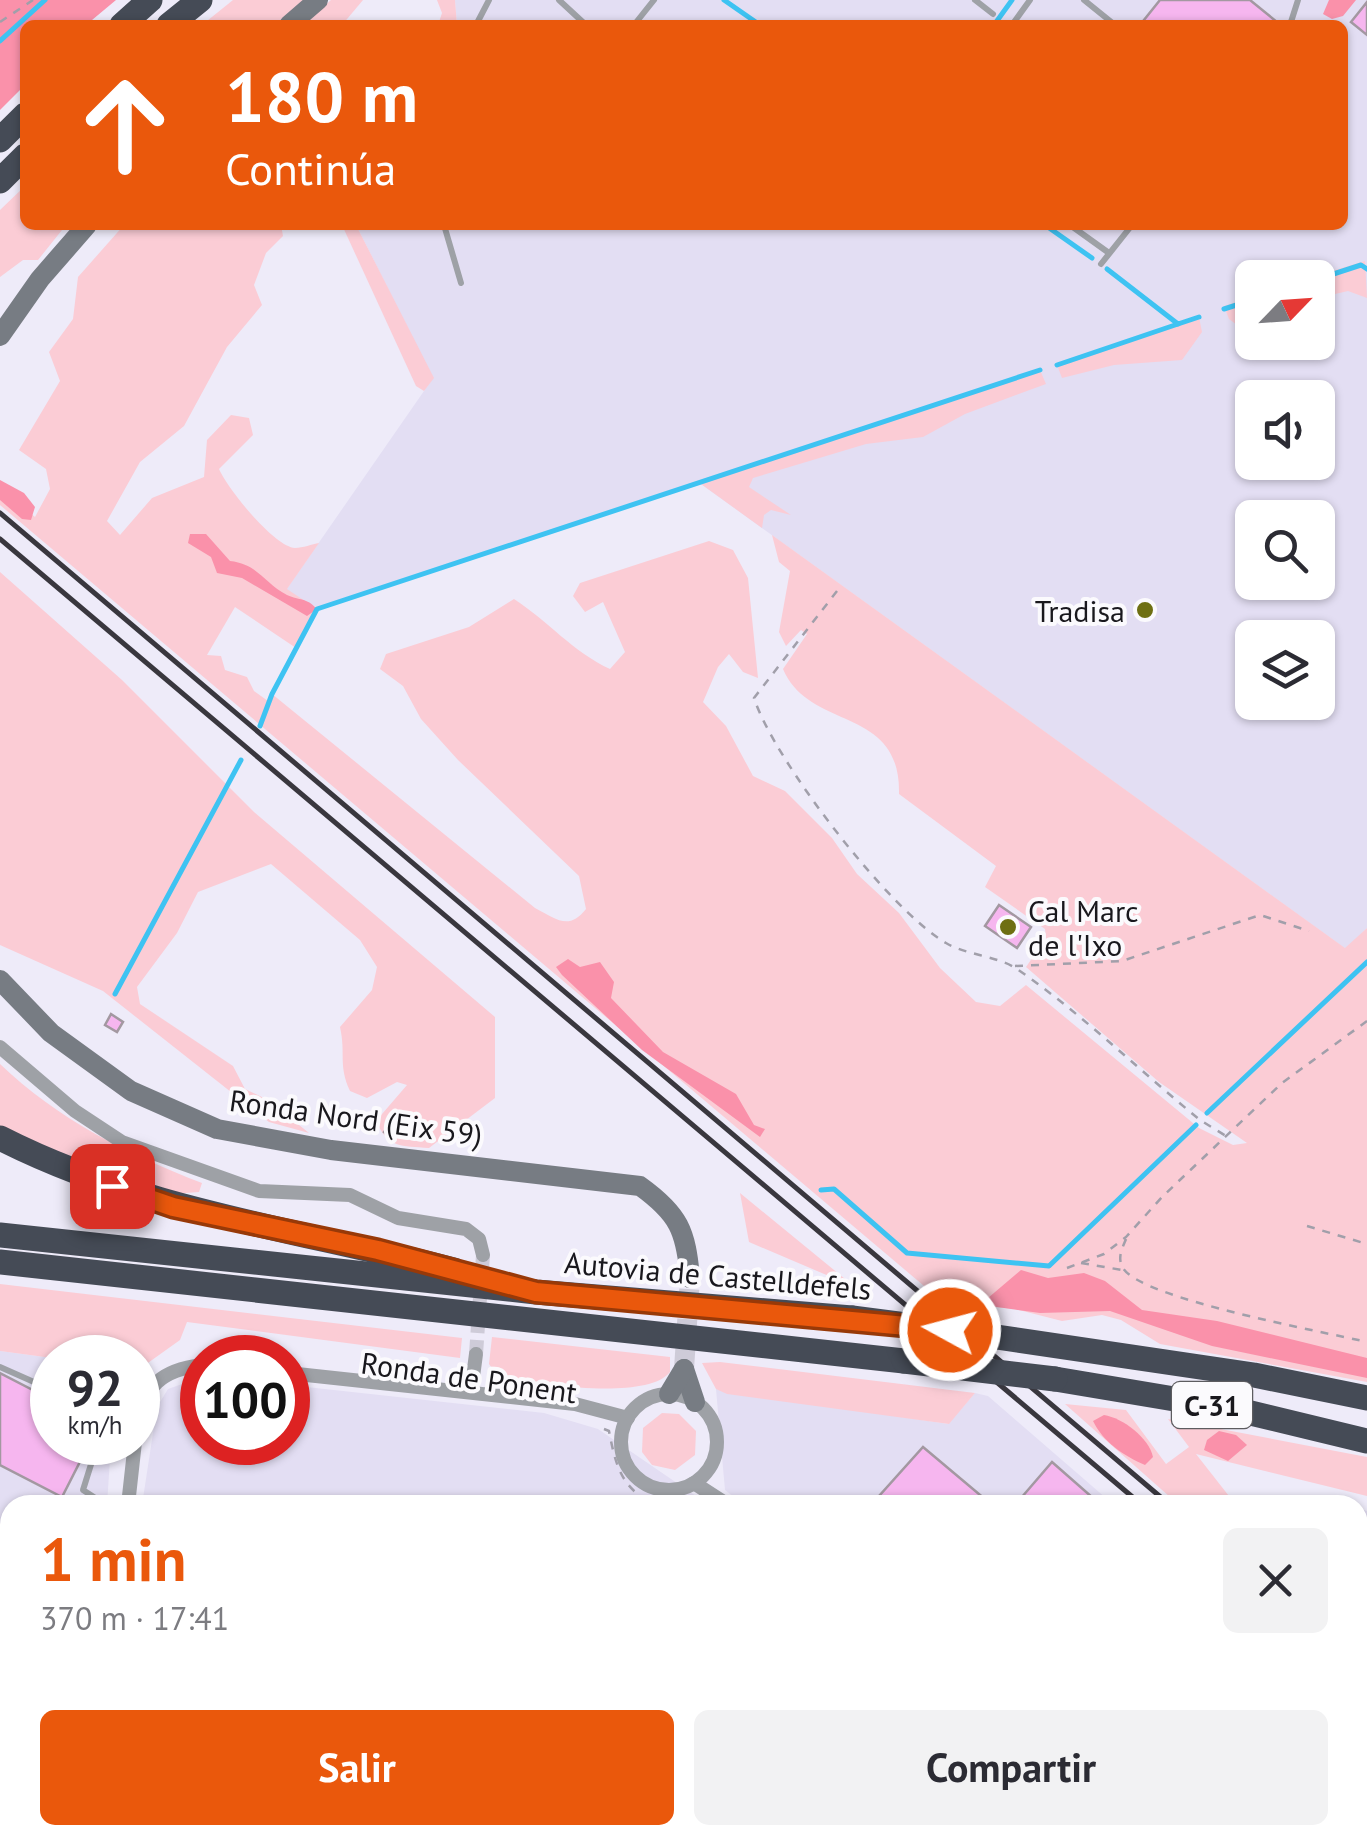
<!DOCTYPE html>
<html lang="es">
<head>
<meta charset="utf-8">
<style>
	:root { --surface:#fff; --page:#f2f2f3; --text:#2b2b33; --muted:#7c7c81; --accent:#ea580c }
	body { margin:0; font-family:"PT Sans",sans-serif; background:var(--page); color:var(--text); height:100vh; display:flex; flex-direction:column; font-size:38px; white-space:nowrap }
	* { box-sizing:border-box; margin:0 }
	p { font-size:32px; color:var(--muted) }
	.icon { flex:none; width:55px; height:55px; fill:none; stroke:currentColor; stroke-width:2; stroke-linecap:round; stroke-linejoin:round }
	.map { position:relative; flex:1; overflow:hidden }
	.sheet { position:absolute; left:0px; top:1495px; width:1368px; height:350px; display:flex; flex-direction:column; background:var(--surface); border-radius:30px 30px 0 0; box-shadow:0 2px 8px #0004 }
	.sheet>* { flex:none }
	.top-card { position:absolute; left:20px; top:20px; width:1328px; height:210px; border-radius:15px; box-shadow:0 2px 8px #0004; background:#ea580c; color:#fff; overflow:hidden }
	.needle { width:65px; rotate:65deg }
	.controls { position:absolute; left:1235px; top:260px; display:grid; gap:20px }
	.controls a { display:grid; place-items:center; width:100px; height:100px; border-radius:15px; background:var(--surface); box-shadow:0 2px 8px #0004; font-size:50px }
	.speed { position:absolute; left:30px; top:1335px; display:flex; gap:20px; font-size:50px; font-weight:700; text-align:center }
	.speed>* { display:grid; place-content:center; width:130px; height:130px; border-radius:50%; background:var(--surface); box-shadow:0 2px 8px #0004; line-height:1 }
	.speed small { font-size:25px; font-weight:400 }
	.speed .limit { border:15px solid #d22; background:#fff; color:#111 }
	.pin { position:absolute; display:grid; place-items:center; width:85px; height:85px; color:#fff; margin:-42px; border-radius:20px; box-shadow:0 5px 15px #0006 }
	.me { position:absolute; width:110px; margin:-55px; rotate:277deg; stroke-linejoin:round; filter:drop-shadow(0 0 8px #0008) }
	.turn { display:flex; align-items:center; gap:35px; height:210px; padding:0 40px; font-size:45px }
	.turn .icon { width:130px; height:130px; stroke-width:2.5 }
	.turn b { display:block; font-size:70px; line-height:85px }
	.round { display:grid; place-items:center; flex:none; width:105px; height:105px; border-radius:15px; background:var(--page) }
	.overview { display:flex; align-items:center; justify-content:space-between; height:170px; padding:0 40px }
	h1 { font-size:60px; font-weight:800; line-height:75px; color:var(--accent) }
	.button { display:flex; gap:20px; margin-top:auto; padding:20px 40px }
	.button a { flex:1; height:115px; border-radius:15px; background:var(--accent); color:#fff; font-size:40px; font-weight:800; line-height:115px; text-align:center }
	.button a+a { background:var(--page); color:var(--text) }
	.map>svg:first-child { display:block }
	.built { fill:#e3def3; fill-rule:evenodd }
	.green { fill:#fbccd5 }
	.forest { fill:#fa91aa }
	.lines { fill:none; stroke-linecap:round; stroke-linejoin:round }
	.stream { stroke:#3ec3f2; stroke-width:5 }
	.building { fill:#f6b6ef; stroke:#a398a1; stroke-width:2.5 }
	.minor-tunnel { stroke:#cecbd8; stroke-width:14; stroke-dasharray:14 7; stroke-linecap:butt }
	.secondary-tunnel { stroke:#cecbd8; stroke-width:20; stroke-dasharray:20 10; stroke-linecap:butt }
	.path { stroke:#a19faa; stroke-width:2.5; stroke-dasharray:8 8; stroke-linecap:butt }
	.service { stroke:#9ea1a6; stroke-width:6 }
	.minor { stroke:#9ea1a6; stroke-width:14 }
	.secondary { stroke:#777c83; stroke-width:20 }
	.motorway { stroke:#454b56; stroke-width:25 }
	.rail { stroke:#39373e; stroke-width:5 }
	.motorway-bridge { stroke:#454b56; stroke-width:25 }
	.route-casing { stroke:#983908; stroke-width:25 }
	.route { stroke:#ea580c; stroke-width:18 }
	.poi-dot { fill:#6e6f12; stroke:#fbfafd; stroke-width:4 }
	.labels { text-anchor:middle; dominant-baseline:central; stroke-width:8; stroke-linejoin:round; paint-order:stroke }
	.shield { fill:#fbfafd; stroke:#5d5c60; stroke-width:2.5 }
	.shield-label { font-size:28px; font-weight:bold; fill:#19181d }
	.poi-label { font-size:30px; fill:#19181d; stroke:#fbfafd; text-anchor:end }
	.street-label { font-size:30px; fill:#19181d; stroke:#fbfafd }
</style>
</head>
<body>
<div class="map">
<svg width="1367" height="1845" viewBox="0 0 1367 1845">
	<rect width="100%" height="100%" fill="#eeebf9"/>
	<!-- built -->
	<g class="built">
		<path d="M 455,0 L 1367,0 L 1367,928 L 1346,949 L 701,484 L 317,609 L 286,590 L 433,378 L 356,225 L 1342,225 L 1342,25 L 457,25 ZM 1252,278 L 1318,278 L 1318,342 L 1252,342 ZM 1252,398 L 1318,398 L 1318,462 L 1252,462 ZM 1252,518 L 1318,518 L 1318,582 L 1252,582 ZM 1252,638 L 1318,638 L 1318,702 L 1252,702 Z"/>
		<polygon points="0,1351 52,1358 52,1442 111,1443 107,1505 10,1505 9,1560 0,1559"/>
		<polygon points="202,1377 202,1442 288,1442 288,1385 544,1413 598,1429 709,1505 142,1505 157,1407 168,1389"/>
		<polygon points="716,1389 948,1424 975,1393 988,1396 1114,1505 744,1505 725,1490"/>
		<polygon points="1358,1508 1367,1511 1367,1665 1358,1651"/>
		<polygon points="0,1664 10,1666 10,1835 74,1835 74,1845 0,1845"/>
		<polygon points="1358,1710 1367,1718 1367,1845 1172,1845 1159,1835 1358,1835"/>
		<polygon points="98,1835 1115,1835 1127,1845 98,1845"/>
	</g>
	<!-- green -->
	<g class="green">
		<polygon points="233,0 304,0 274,25 202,25"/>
		<polygon points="331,0 363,0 342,25 303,25"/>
		<polygon points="437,0 455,0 457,25 438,25 442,13"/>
		<polygon points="25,186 25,225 66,225 38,260 23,260 0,277 0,210"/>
		<path d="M 124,225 L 281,225 L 283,236 L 266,253 L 254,285 L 262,305 L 227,347 L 184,426 L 140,462 L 107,521 L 120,535 L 152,498 L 204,477 L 207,440 L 231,415 L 249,418 L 253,435 L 219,469 C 227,488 274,547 295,548 C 303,548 312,544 319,543 L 287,589 L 317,609 L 296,648 L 235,607 L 207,655 L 221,656 L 225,670 L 247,677 L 254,691 L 268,701 L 272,694 L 535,908 C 556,919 569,931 586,909 L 579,876 L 458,760 L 421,719 L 403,686 L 380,669 L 386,654 L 469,627 L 514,599 C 548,621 573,652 610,669 L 625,652 L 603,602 L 585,612 L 573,596 L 580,583 L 709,541 L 733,550 L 748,578 L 758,678 L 743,672 L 729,654 L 718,667 L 703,702 L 726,726 L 753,776 L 785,791 L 832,838 L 857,874 L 899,913 L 940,968 L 976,1002 L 1000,1006 L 1026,985 L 1199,1128 L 1233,1145 L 1247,1143 L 1159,1082 L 1026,967 L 1046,938 L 1045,929 L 985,887 L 996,866 L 899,794 C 901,705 810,732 783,669 L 807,634 L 801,630 L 786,646 L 779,632 L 790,571 L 779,562 L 772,535 L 1345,948 L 1367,928 L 1367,1382 L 1160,1344 L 1121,1320 L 1102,1315 L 1062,1321 L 1015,1309 L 943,1302 L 0,505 L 0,488 L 35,517 L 50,489 L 46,469 L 19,450 L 60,381 L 49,352 L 73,319 L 78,277 Z"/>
		<polygon points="342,225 356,225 434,378 424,391 416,386"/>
		<polygon points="1365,261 1367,298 1348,291 1318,298 1318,278 1312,277"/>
		<polygon points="1252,297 1252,324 1241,328 1229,319 1224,306"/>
		<polygon points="1199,317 1202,332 1182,360 1114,365 1062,378 1057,365"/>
		<polygon points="1040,370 1046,384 965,414 923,437 866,444 753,478 749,487 791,515 771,510 764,515 762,528 701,484"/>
		<path d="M 0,572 L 122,680 L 254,812 L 495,1017 L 495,1098 L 429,1148 C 401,1146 388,1148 376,1121 L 407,1085 L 397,1082 L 367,1098 L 350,1091 C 338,1065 346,1054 340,1027 L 372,990 L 377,967 L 360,940 L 271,864 L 198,892 L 177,933 L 137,987 L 140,1004 L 233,1066 L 245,1089 L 268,1100 L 309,1133 L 269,1122 L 103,991 L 0,945 Z"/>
		<path d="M 0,1064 C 57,1119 129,1155 202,1183 L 199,1192 L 159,1195 L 0,1129 Z"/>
		<polygon points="740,1193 856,1288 857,1288 749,1242"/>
		<polygon points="0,1284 462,1338 460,1358 187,1322 180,1340 138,1370 138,1358 52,1358 0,1351"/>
		<path d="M 492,1337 L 670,1357 L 670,1372 C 646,1402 534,1383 499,1378 L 489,1364 Z"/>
		<polygon points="720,1362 975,1393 949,1424 727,1394 716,1389 702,1363"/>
		<polygon points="1065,1404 1126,1410 1166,1464 1189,1447 1168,1419 1367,1457 1367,1496 1196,1454 1236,1505 1179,1505"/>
		<polygon points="662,1413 679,1414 696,1431 695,1455 675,1470 652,1465 642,1452 643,1428"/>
		<polygon points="10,1584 10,1646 0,1643 0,1586"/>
	</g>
	<!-- forest -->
	<g class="forest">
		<polygon points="0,0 116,0 86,25 25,25 25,85 0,110"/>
		<polygon points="1329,0 1356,0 1343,16 1332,19 1323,14"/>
		<polygon points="0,480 24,493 35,507 31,520 22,519 0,500"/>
		<path d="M 190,534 L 206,534 L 230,561 C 258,564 264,583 287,595 C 300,601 306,597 317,609 L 307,616 L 242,578 L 217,573 L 211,557 L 188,543 Z"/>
		<polygon points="568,959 580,967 600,962 614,982 611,998 663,1052 736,1094 754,1125 765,1129 760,1137 642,1050 562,975 556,967"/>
		<polygon points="1021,1270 1048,1278 1084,1273 1105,1281 1142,1310 1217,1321 1367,1358 1367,1378 1212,1346 1110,1311 1040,1313 990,1306 988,1298"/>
		<path d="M 1104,1415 C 1123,1418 1149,1438 1153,1457 L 1145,1465 C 1124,1456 1103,1442 1093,1421 Z"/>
		<polygon points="1219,1431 1236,1435 1247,1445 1228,1461 1204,1450 1207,1440"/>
	</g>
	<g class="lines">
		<!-- stream -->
		<g class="stream">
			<polyline points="724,0 760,25"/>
			<polyline points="994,25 1012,0"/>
			<polyline points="0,41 45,0"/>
			<polyline points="1045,225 1092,258"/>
			<polyline points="1107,269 1178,324 1199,317"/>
			<polyline points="1318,279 1361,265 1367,269"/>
			<polyline points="1224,309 1252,300"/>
			<polyline points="1057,365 1178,324"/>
			<polyline points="260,726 272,694 317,609 1040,370"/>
			<polyline points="115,994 241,760"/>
			<polyline points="1207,1113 1367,962"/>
			<polyline points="821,1190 834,1189 907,1253 1049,1266 1196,1125"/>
			<polyline points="1172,1835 1184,1845"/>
		</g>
	</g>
	<!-- building -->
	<g class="building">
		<polygon points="1160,0 1250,0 1277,22 1140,25"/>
		<polygon points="1367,2 1367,35 1351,22"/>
		<polygon points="999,905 1031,927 1017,948 985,926"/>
		<polygon points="111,1014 123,1022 117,1032 105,1025"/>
		<polygon points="395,1118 403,1124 391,1138 384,1132"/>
		<polygon points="0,1373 52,1400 52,1442 90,1442 62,1497 0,1465"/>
		<polygon points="923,1447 992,1505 871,1505"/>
		<polygon points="1052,1462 1101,1505 1015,1505"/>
		<polygon points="10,1601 10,1626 5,1627 1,1603"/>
		<polygon points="0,1755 10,1767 10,1835 36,1835 36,1845 0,1845"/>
		<polygon points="1358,1763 1367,1771 1367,1845 1241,1845 1230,1835 1358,1835"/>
	</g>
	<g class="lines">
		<!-- minor-tunnel -->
		<polyline class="minor-tunnel" points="476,1354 483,1255"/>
		<!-- secondary-tunnel -->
		<polyline class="secondary-tunnel" points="684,1369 690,1278"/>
		<!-- path -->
		<g class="path">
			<polyline points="0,22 33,0"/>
			<path d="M 837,591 L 754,698 C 774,760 889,910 946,943 C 966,955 998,956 1017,969 C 1081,1013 1140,1071 1200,1120 L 1226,1136"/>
			<polyline points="1015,966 1122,961 1260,915 1309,931"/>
			<polyline points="1307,1226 1367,1244"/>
			<path d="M 1126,1239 C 1122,1249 1117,1258 1123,1268 C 1141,1299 1325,1332 1367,1342"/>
			<polyline points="1081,1263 1122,1270"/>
			<polyline points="1067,1268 1104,1254 1126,1237 1162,1197 1282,1083 1367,1021"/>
			<path d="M 604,1429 L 609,1431 C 616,1467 621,1487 654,1505"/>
		</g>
		<!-- service -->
		<g class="service">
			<polyline points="559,0 586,25"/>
			<polyline points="975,0 993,14"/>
			<polyline points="1084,0 1115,25"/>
			<polyline points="476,25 489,0"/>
			<polyline points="634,25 654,0"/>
			<polyline points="1012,25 1030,0"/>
			<polyline points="1290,25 1298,0"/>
			<polyline points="444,225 461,283"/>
			<polyline points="1070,225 1109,253"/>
			<polyline points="1101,264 1132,225"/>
			<polyline points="0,1367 52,1390"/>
			<polyline points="98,1442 83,1490 106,1505"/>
			<polyline points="76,1505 87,1498"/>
			<polyline points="859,1835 871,1845"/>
		</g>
		<!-- minor -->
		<g class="minor">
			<polyline points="0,1047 75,1111 122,1142 259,1191 350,1195 398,1218 466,1229 479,1239 483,1255"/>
			<polyline points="288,1373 575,1404 628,1418"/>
			<polyline points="471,1392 476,1354"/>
			<circle cx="669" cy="1442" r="48"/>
			<path d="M 138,1426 C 144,1385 162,1370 202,1365"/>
			<polyline points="694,1483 728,1505"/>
			<polyline points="128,1505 135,1442"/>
			<polyline points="0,1574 10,1572"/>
			<polyline points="0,1653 10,1656"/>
			<polyline points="87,1835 88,1845"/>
			<polyline points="1142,1835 1155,1845"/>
		</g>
		<!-- secondary -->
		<g class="secondary">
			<polyline points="289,25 318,0"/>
			<polyline points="0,336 40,279 87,225"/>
			<path d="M 0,980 L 51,1033 L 131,1091 L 217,1129 L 331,1150 L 640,1186 C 679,1214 686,1231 690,1278"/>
			<polyline points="684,1369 695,1402"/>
			<polyline points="669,1394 684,1369"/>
		</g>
		<!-- motorway -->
		<g class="motorway">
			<polyline points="122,25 150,0"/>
			<polyline points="169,25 200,0"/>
			<polyline points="0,140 25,115"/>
			<polyline points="0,181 25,156"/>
			<path d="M 0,1138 C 143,1211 301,1230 454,1270"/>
			<polyline points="0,1235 536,1292 852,1318"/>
			<polyline points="0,1262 904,1361"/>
			<polyline points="983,1335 1254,1375 1367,1398"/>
			<polyline points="1055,1379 1234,1409 1367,1441"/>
		</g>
		<!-- rail -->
		<g class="rail">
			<polyline points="0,513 1170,1505"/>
			<polyline points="0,539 1142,1505"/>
			<polyline points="1358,1662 1367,1670"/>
			<polyline points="1358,1696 1367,1704"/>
		</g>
		<!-- motorway-bridge -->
		<g class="motorway-bridge">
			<polyline points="852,1318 983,1335"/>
			<polyline points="904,1361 1055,1379"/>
		</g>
	</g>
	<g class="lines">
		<defs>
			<polyline id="route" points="112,1186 173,1207 378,1250 536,1292 950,1330"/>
		</defs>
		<!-- route casing -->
		<use href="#route" class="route-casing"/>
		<!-- route -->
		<use href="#route" class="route"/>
	</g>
	<!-- markers -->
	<g class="poi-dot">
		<circle cx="1145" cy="610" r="10"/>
		<circle cx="1008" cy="927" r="10"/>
	</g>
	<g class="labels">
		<!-- shield labels -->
		<rect class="shield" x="1172" y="1382" width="80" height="46" rx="8"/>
		<g class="shield-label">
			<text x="1212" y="1405">C-31</text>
		</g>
		<!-- poi labels -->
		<g class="poi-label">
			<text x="1125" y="610">Tradisa</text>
			<text x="1028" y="910" text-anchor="start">Cal Marc<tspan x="1028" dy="34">de l'Ixo</tspan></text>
		</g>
		<!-- street labels -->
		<g class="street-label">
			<text transform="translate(356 1117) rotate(8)">Ronda Nord (Eix 59)</text>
			<text transform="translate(718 1275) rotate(5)">Autovia de Castelldefels</text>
			<text transform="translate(469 1377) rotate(8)">Ronda de Ponent</text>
		</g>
	</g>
</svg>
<div class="controls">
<a><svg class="needle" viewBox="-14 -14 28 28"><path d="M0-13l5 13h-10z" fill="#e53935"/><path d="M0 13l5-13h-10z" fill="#7c7c81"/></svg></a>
<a><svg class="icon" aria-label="sound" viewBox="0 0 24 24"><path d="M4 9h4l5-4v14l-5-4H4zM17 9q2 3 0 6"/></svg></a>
<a><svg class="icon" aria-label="search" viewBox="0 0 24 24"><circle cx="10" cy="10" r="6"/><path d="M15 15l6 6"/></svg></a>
<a><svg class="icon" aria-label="layers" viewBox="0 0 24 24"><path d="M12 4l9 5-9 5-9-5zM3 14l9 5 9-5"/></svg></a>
</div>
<div class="speed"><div>92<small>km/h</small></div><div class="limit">100</div></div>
<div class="pin" style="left:112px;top:1186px;background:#d93025"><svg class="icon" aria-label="arrive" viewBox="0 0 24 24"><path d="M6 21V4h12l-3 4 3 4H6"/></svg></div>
<svg class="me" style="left:950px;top:1330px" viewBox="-20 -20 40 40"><circle r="17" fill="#ea580c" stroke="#fff" stroke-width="3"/><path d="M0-11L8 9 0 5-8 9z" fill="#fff"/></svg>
<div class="top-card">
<div class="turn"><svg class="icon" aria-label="ahead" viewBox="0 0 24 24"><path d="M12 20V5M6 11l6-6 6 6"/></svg><div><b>180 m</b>Continúa</div></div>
</div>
<section class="sheet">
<div class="overview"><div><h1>1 min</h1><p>370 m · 17:41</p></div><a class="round"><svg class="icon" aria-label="close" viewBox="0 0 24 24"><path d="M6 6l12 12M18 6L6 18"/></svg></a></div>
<div class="button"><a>Salir</a><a>Compartir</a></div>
</section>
</div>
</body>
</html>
